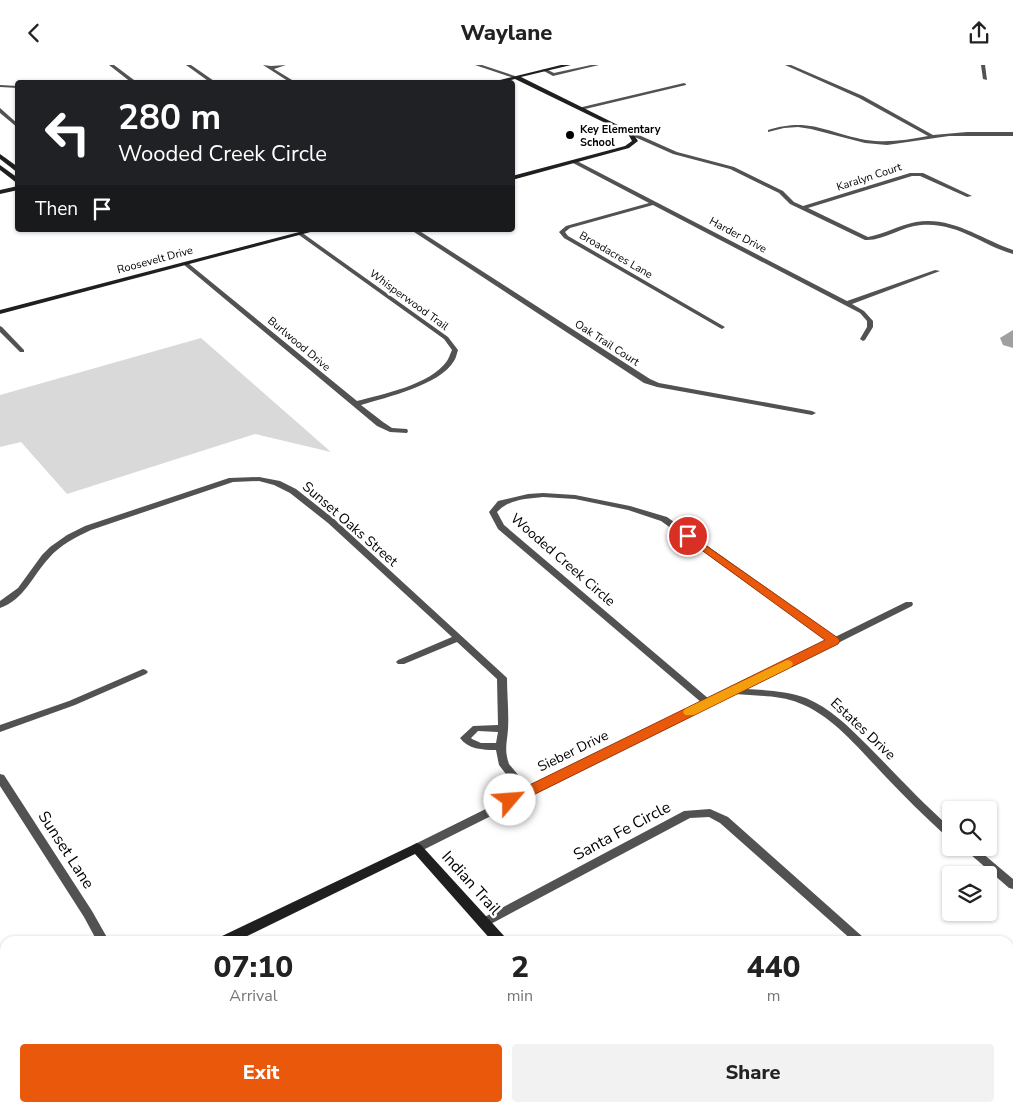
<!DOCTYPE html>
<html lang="en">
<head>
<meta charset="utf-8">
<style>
	:root { --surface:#fff; --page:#f2f2f2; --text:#222; --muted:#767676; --accent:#ea580c }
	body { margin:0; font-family:"Nunito Sans",sans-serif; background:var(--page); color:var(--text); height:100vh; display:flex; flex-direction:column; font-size:19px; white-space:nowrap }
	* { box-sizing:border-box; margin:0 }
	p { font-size:16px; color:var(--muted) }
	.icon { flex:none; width:28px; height:28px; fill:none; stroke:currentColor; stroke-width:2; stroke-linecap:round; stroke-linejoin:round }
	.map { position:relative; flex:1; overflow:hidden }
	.sheet { position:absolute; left:0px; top:871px; width:1014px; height:176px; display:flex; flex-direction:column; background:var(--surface); border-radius:15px 15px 0 0; box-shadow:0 1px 4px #0004 }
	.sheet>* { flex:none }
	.banner { position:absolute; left:15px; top:15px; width:500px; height:152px; border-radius:5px; box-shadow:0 1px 4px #0004; background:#202124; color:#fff; overflow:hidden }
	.tools { position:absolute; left:942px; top:736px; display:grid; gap:10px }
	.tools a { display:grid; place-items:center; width:55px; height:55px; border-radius:5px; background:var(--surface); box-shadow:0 1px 4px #0004; font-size:25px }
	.pin { position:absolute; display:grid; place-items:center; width:42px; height:42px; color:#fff; margin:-21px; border:2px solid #fff; border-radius:50%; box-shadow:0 1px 5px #0007 }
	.me { position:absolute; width:55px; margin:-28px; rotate:63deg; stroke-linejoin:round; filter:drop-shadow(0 0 4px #0008) }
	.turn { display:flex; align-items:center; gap:18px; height:105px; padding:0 20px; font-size:22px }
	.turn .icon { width:65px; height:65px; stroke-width:2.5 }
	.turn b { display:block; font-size:35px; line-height:42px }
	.then { display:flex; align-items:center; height:48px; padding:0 20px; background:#0003; gap:10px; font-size:19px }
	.eta { display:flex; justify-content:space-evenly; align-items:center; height:85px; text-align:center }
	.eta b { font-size:30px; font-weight:800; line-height:35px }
	.cta { display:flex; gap:10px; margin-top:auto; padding:10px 20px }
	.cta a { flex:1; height:58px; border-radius:5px; background:var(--accent); color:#fff; font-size:20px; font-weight:800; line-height:58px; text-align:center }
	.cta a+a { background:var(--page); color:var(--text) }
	header { display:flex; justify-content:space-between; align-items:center; height:65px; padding:0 20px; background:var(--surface); font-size:22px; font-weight:800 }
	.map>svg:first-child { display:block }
	.green { fill:#d9d9d9 }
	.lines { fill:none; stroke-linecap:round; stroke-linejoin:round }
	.river { fill:#a0a0a0; fill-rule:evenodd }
	.street { fill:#525252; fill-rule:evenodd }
	.secondary { fill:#1f1f1f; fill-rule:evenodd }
	.route { fill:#ea580c; stroke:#983908 }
	.slow { fill:#f59e0b }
	.poi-dot { fill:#000; stroke:#fff; stroke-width:2 }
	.labels { text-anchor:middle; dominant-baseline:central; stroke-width:5; stroke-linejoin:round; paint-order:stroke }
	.far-poi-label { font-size:11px; font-weight:bold; fill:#000; stroke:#fff; text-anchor:start }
	.far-street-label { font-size:11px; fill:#000; stroke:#fff }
	.street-label { font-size:14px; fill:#000; stroke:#fff }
	.near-street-label { font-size:16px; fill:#000; stroke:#fff }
</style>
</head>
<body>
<header><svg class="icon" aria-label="back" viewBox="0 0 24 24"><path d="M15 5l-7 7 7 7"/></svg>Waylane<svg class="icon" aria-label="share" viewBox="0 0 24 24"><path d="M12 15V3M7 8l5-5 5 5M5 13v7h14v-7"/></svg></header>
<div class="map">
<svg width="1013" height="1047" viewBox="0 0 1013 1047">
	<rect width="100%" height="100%" fill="#fff"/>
	<!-- green -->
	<polygon class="green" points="201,273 331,387 255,369 67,429 21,377 0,382 0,330"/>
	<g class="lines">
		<!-- river -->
		<polygon class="river" points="1013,265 1013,283 1003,280 1000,273"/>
		<!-- street -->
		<g class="street">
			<polygon points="109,0 114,0 138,18 132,18"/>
			<polygon points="186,0 191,0 217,18 211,18"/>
			<polygon points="263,0 271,1 286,0 274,4 297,18 291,18"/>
			<polygon points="475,0 482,0 518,12 514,13"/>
			<polygon points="591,0 599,0 553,11 542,5 546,4 554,8"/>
			<path d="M 785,0 L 791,0 L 863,31 L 933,70 L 967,67 L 1013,67 L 1013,71 L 949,71 L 887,80 L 865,78 L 811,64 L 798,62 L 784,63 L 768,67 L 768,65 C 810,52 827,68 866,75 C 888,78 907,75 928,71 L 859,33 Z"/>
			<polygon points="981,0 985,0 987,15 983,14"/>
			<polygon points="684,18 686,19 686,20 581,45 578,43"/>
			<polygon points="0,20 18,21 18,23 0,22"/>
			<polygon points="0,43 18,59 18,63 0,48"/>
			<path d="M 628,67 L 632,67 L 677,87 L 734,102 L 783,126 L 794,137 L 803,141 L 910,108 L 923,108 L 972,131 L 967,132 L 920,111 L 912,111 L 808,143 L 868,172 C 885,169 899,160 916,157 C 952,151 981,174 1013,185 L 1013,189 C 981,180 958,157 921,160 C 902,161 884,176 865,175 L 790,139 L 779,128 L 730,104 L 673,89 L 628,69 Z"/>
			<polygon points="575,95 847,236 935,205 940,206 852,239 864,246 873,256 873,262 865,275 863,276 860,274 867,262 867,256 860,248 653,140 570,163 565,167 568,171 725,262 722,264 720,263 564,173 559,167 566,161 649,138 573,98 572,97"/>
			<polygon points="411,165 418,165 650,314 659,318 812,346 816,348 812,350 657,322 644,318"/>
			<path d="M 301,167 L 448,272 L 458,285 C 457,288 456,293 454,296 C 440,320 387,332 361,340 L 383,357 L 392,363 L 407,364 L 408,366 L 407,368 L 390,367 L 377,361 L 183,199 L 188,198 L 357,336 C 383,329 430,320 447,296 C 449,293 450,289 452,285 L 444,274 L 299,170 L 298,169 Z"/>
			<polygon points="0,261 2,262 24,285 24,287 20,287 0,267"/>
			<path d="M 259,412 L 280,416 L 296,424 L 334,454 L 505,611 L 507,613 C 507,630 509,647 508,664 C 507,678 504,685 509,699 L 529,723 L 702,638 L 498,464 L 489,447 L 498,436 L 528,429 L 543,428 L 575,430 L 630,441 L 667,452 L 835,572 L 906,537 L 912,537 L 913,539 L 912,541 L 746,624 C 766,625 787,626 806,633 C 830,643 849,662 867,680 C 895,708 921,737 951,763 L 951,773 L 947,772 C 925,752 904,731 884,710 C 859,684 833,651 799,638 C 779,630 756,631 735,629 L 421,786 L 417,787 L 413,786 L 412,783 L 413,780 L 520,727 L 499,700 L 496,685 C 482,685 468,684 460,673 L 473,661 L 498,660 L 497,614 L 457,577 L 404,599 L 398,599 L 396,597 L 398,595 L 452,572 L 328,458 L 290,428 L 274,420 L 259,416 L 233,417 L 91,465 C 76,472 60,480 49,493 C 33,510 24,535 0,543 L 0,536 L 18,523 L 42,490 L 50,482 L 67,470 L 85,461 L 229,413 ZM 543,432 L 575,434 L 628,445 L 661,456 L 828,576 L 709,634 L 504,460 L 497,447 C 509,434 526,434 543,432 ZM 478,666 L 498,667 L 496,678 L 481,678 L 472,674 L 471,673 Z"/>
			<polygon points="143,604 146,605 148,607 146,609 75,640 0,667 0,660 69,636"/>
			<polygon points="0,709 4,710 92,846 109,876 97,876 84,852 0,721"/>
			<polygon points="710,744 728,752 864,873 866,876 853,876 720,758 709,752 690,753 487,861 483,862 479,861 477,858 479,855 684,746"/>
			<polygon points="962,782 975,782 1013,814 1013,824 1009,823"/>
			<rect x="123" y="1042" width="12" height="5"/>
			<polygon points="666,1042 683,1042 680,1047 664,1047"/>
		</g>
		<!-- secondary -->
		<g class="secondary">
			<polygon points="561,0 571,0 521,12 632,67 638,76 629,83 512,115 512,111 625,81 632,76 628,69 515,14 499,18 488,18"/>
			<polygon points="0,89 18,102 18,108 0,94"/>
			<polygon points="0,100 18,113 18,119 0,105"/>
			<polygon points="18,121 18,125 0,129 0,125"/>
			<polygon points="307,165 318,165 0,249 0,245"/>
			<polygon points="417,778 421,780 505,872 506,876 492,876 415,789 237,876 218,876 220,872"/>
			<polygon points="5,968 5,980 0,982 0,970"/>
			<polygon points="639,1042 655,1042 657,1047 641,1047"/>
		</g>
	</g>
	<!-- route -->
	<polygon class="route" points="688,468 838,573 840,576 838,579 515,739 505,739 503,735 505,732 825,575 685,473 683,471 685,469"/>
	<!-- slow -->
	<polygon class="slow" points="787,595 791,596 793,599 791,602 694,650 685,650 683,647 685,644"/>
	<!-- markers -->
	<circle class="poi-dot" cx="570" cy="70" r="5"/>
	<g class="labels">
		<!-- far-poi labels -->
		<g class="far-poi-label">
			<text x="580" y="64">Key Elementary<tspan x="580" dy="13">School</tspan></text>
		</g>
		<!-- far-street labels -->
		<g class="far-street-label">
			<text transform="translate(869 112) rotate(-18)">Karalyn Court</text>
			<text transform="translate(738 170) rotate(28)">Harder Drive</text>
			<text transform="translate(616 190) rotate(30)">Broadacres Lane</text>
			<text transform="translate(155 195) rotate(-15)">Roosevelt Drive</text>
			<text transform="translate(409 235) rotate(36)">Whisperwood Trail</text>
			<text transform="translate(607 278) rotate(33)">Oak Trail Court</text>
			<text transform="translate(299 279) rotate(40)">Burlwood Drive</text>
		</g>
		<!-- street labels -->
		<g class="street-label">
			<text transform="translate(350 459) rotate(41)">Sunset Oaks Street</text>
			<text transform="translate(563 495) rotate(41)">Wooded Creek Circle</text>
			<text transform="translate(863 664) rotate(43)">Estates Drive</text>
			<text transform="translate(573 686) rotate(-26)">Sieber Drive</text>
		</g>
		<!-- near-street labels -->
		<g class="near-street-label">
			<text transform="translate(622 766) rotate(-28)">Santa Fe Circle</text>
			<text transform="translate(66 785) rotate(57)">Sunset Lane</text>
			<text transform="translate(471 818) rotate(48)">Indian Trail</text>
		</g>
	</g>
</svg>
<div class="tools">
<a><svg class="icon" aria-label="search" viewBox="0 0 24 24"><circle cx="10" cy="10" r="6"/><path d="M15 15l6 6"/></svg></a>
<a><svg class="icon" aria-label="layers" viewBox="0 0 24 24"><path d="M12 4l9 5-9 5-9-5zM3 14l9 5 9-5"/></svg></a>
</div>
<div class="pin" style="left:688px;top:471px;background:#d93025"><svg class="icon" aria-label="arrive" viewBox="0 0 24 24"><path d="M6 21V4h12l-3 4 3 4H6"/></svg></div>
<svg class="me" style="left:510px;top:735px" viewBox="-20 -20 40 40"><circle r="19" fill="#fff"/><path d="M0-13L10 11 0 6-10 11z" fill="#ea580c"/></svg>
<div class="banner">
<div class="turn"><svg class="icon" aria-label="left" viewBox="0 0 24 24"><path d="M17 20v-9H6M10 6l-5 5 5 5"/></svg><div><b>280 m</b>Wooded Creek Circle</div></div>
<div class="then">Then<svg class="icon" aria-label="arrive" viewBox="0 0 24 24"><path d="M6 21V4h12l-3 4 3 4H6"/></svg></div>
</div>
<section class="sheet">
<div class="eta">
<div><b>07:10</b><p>Arrival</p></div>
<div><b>2</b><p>min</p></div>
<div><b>440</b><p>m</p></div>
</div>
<div class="cta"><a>Exit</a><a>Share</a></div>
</section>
</div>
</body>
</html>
